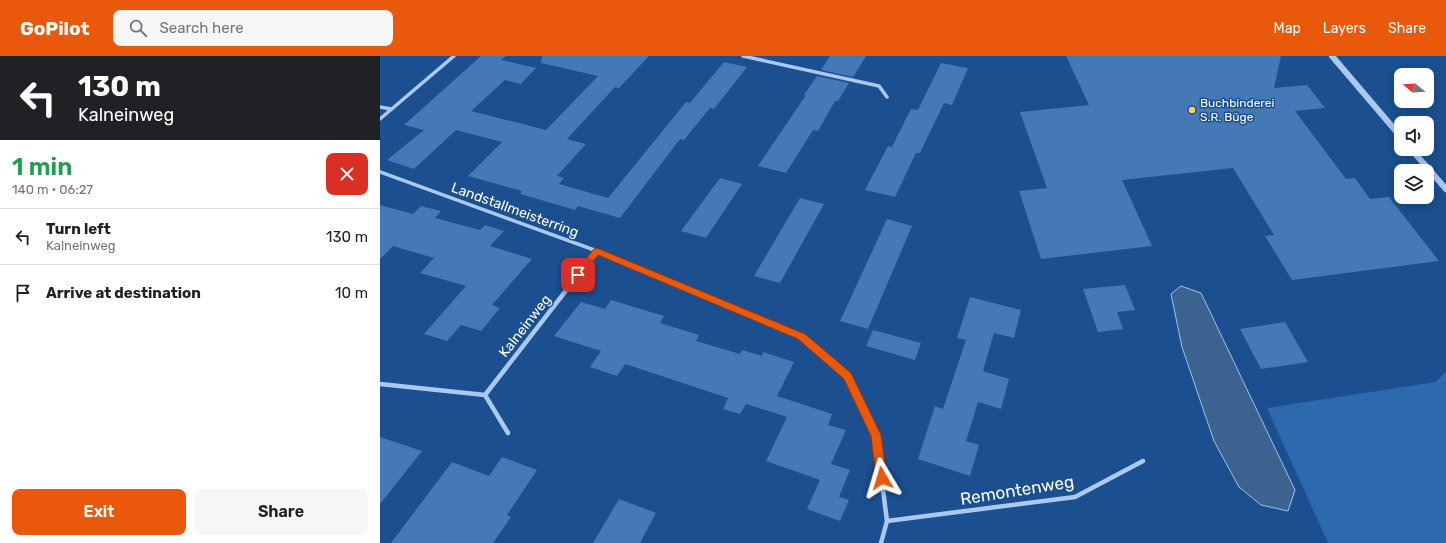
<!DOCTYPE html>
<html lang="en">
<head>
<meta charset="utf-8">
<style>
	:root { --surface:#fff; --page:#f6f6f6; --text:#202124; --muted:#757577; --line:#e0e0e0; --accent:#ea580c }
	body { margin:0; font-family:Rubik,sans-serif; background:var(--page); color:var(--text); height:100vh; display:flex; flex-direction:column; font-size:15px; white-space:nowrap }
	* { box-sizing:border-box; margin:0 }
	p { font-size:13px; color:var(--muted) }
	.icon { flex:none; width:22px; height:22px; fill:none; stroke:currentColor; stroke-width:2; stroke-linecap:round; stroke-linejoin:round }
	.map { position:relative; flex:1; overflow:hidden }
	.details { display:flex; flex-direction:column; background:var(--surface); width:380px }
	.details>* { flex:none }
	.guide { background:#202124; color:#fff; overflow:hidden }
	.needle { width:26px; rotate:288deg }
	.controls { position:absolute; left:1014px; top:12px; display:grid; gap:8px }
	.controls a { display:grid; place-items:center; width:40px; height:40px; border-radius:8px; background:var(--surface); box-shadow:0 2px 10px #0003; font-size:20px }
	.pin { position:absolute; display:grid; place-items:center; width:34px; height:34px; color:#fff; margin:-17px; border-radius:8px; box-shadow:0 2px 6px #0006 }
	.me { position:absolute; width:44px; margin:-22px; rotate:353deg; stroke-linejoin:round; filter:drop-shadow(0 0 3px #0008) }
	.turn { display:flex; align-items:center; gap:14px; height:84px; padding:0 12px; font-size:18px }
	.turn .icon { width:52px; height:52px; stroke-width:2.5 }
	.turn b { display:block; font-size:28px; line-height:34px }
	.round { display:grid; place-items:center; flex:none; width:42px; height:42px; border-radius:8px; background:var(--page) }
	.headline { display:flex; align-items:center; justify-content:space-between; height:68px; padding:0 12px }
	h1 { font-size:24px; font-weight:600; line-height:30px; color:#1e9e55 }
	.button { display:flex; gap:8px; margin-top:auto; padding:8px 12px }
	.button a { flex:1; height:46px; border-radius:8px; background:var(--accent); color:#fff; font-size:16px; font-weight:600; line-height:46px; text-align:center }
	.button a+a { background:var(--page); color:var(--text) }
	ul { padding:0; list-style:none }
	li { display:flex; align-items:center; gap:12px; height:56px; padding:0 12px; border-top:1px solid var(--line) }
	li div { flex:1 }
	li b { display:block; font-size:15px }
	li em { font-style:normal }
	header { display:flex; align-items:center; gap:24px; box-sizing:border-box; height:56px; padding:0 20px; background:var(--accent); color:#fff }
	header strong { font-size:19px }
	nav { display:flex; gap:22px; margin-inline-start:auto; font-size:14px }
	.search { width:280px; height:36px; background:var(--page); display:flex; align-items:center; gap:10px; box-sizing:border-box; padding:0 14px; border-radius:8px; color:var(--muted); font-size:15px }
	main { display:flex; flex:1; min-height:0 }
	.map>svg:first-child { display:block }
	.green { fill:#2e69ad }
	.water { fill:#3c6290; stroke:#9cc4f0 }
	.building { fill:#4478b7 }
	.lines { fill:none; stroke-linecap:round; stroke-linejoin:round }
	.minor-far1 { stroke:#a9c9ee; stroke-width:3.5 }
	.minor { stroke:#a9c9ee; stroke-width:4.5 }
	.tertiary { stroke:#a9c9ee; stroke-width:6 }
	.route { fill:#ea580c; stroke:#983908 }
	.poi-dot { fill:#ffd166; stroke:#1b4f8f; stroke-width:1.5 }
	.labels { text-anchor:middle; dominant-baseline:central; stroke-width:3; stroke-linejoin:round; paint-order:stroke }
	.far-poi-label { font-size:12px; fill:#fff; stroke:#1b4f8f; text-anchor:start }
	.street-label { font-size:14px; fill:#fff; stroke:#1b4f8f }
	.near-street-label { font-size:17px; fill:#fff; stroke:#1b4f8f }
</style>
</head>
<body>
<header>
<strong>GoPilot</strong>
<div class="search"><svg class="icon" aria-label="search" viewBox="0 0 24 24"><circle cx="10" cy="10" r="6"/><path d="M15 15l6 6"/></svg>Search here</div>
<nav><a>Map</a><a>Layers</a><a>Share</a></nav>
</header>
<main>
<section class="details">
<div class="guide">
<div class="turn"><svg class="icon" aria-label="left" viewBox="0 0 24 24"><path d="M17 20v-9H6M10 6l-5 5 5 5"/></svg><div><b>130 m</b>Kalneinweg</div></div>
</div>
<div class="headline"><div><h1>1 min</h1><p>140 m · 06:27</p></div><a class="round" style="background:#d93025;color:#fff"><svg class="icon" aria-label="close" viewBox="0 0 24 24"><path d="M6 6l12 12M18 6L6 18"/></svg></a></div>
<ul>
<li><svg class="icon" aria-label="left" viewBox="0 0 24 24"><path d="M17 20v-9H6M10 6l-5 5 5 5"/></svg><div><b>Turn left</b><p>Kalneinweg</p></div><em>130 m</em></li>
<li><svg class="icon" aria-label="arrive" viewBox="0 0 24 24"><path d="M6 21V4h12l-3 4 3 4H6"/></svg><div><b>Arrive at destination</b></div><em>10 m</em></li>
</ul>
<div class="button"><a>Exit</a><a>Share</a></div>
</section>
<div class="map">
<svg width="1066" height="487" viewBox="0 0 1066 487">
	<rect width="100%" height="100%" fill="#1b4f8f"/>
	<!-- green -->
	<polygon class="green" points="1066,315 1066,487 948,487 887,352 1056,326"/>
	<!-- water -->
	<polygon class="water" points="801,230 821,237 915,434 908,455 881,449 859,431 834,385 802,291 791,238"/>
	<!-- building -->
	<g class="building">
		<polygon points="101,0 126,0 121,4 156,12 141,28 125,24 91,55 166,74 218,20 161,7 162,0 269,0 239,32 235,31 187,83 206,88 177,120 184,122 179,128 228,142 306,46 310,47 344,6 367,11 334,53 330,52 304,84 300,83 240,162 198,150 195,154 140,138 142,135 88,120 122,86 76,74 34,113 7,104 44,74 24,69"/>
		<polygon points="450,0 486,0 473,21 441,14"/>
		<polygon points="686,0 901,0 894,32 927,29 945,52 915,55 966,123 975,122 990,143 1009,141 1059,205 912,224 885,180 894,179 853,112 742,124 772,190 661,203 639,135 667,132 640,56 709,49"/>
		<polygon points="561,7 588,12 572,49 564,47 540,97 536,97 515,141 485,134 508,90 512,91 531,53 538,54"/>
		<polygon points="437,20 469,27 458,45 455,45 438,75 433,74 406,117 378,110 426,39 424,39"/>
		<polygon points="340,122 362,128 326,182 301,175"/>
		<polygon points="420,142 444,148 400,227 374,220"/>
		<polygon points="0,149 33,158 41,150 61,155 55,162 100,174 105,169 124,175 110,190 152,203 112,249 120,252 101,275 81,269 67,285 44,278 86,230 40,217 54,202 13,190 0,203"/>
		<polygon points="507,163 532,170 488,273 460,265"/>
		<polygon points="745,229 755,254 737,256 743,273 718,276 703,233"/>
		<polygon points="590,241 641,254 634,282 614,277 603,315 629,323 621,353 598,346 586,385 599,389 590,420 538,403 555,350 563,353 586,284 577,282"/>
		<polygon points="231,244 284,260 280,267 319,279 316,285 360,298 362,294 382,300 383,296 414,306 397,340 452,358 448,369 466,374 451,408 470,414 459,441 469,444 460,465 427,453 440,424 386,405 407,361 366,348 360,358 343,353 348,342 245,308 237,320 210,311 221,295 174,280 201,246 225,253"/>
		<polygon points="905,266 928,306 881,313 860,273"/>
		<polygon points="493,274 541,287 535,304 486,290"/>
		<polygon points="0,381 42,395 0,448"/>
		<polygon points="122,401 157,414 127,459 131,461 113,487 11,487 72,406 109,420"/>
		<polygon points="239,443 276,457 260,487 213,487"/>
	</g>
	<g class="lines">
		<!-- minor-far1 -->
		<g class="minor-far1">
			<polyline points="363,0 499,30 507,41"/>
			<polyline points="0,51 11,53"/>
			<polyline points="0,63 74,0"/>
			<polyline points="0,116 217,195 256,211"/>
			<polyline points="204,211 217,195"/>
		</g>
		<!-- minor -->
		<g class="minor">
			<polyline points="253,210 422,281 467,320 496,379 507,465 501,487"/>
			<polyline points="0,328 105,339 205,210"/>
			<polyline points="105,339 128,377"/>
			<polyline points="507,465 695,441 763,405"/>
		</g>
		<!-- tertiary -->
		<g class="tertiary">
			<polyline points="952,0 1021,81"/>
			<polyline points="1031,93 1066,133"/>
		</g>
	</g>
	<!-- route -->
	<polygon class="route" points="217,192 425,278 471,317 501,379 507,422 505,426 502,428 498,426 496,422 491,380 464,323 418,283 218,199 201,222 195,222 194,219 195,217 214,193"/>
	<!-- markers -->
	<circle class="poi-dot" cx="812" cy="54" r="4"/>
	<g class="labels">
		<!-- far-poi labels -->
		<g class="far-poi-label">
			<text x="820" y="47">Buchbinderei<tspan x="820" dy="14">S.R. Büge</tspan></text>
		</g>
		<!-- street labels -->
		<g class="street-label">
			<text transform="translate(135 154) rotate(20)">Landstallmeisterring</text>
			<text transform="translate(145 270) rotate(-52)">Kalneinweg</text>
		</g>
		<!-- near-street labels -->
		<g class="near-street-label">
			<text transform="translate(637 434) rotate(-9)">Remontenweg</text>
		</g>
	</g>
</svg>
<div class="controls">
<a><svg class="needle" viewBox="-14 -14 28 28"><path d="M0-13l5 13h-10z" fill="#e53935"/><path d="M0 13l5-13h-10z" fill="#757577"/></svg></a>
<a><svg class="icon" aria-label="sound" viewBox="0 0 24 24"><path d="M4 9h4l5-4v14l-5-4H4zM17 9q2 3 0 6"/></svg></a>
<a><svg class="icon" aria-label="layers" viewBox="0 0 24 24"><path d="M12 4l9 5-9 5-9-5zM3 14l9 5 9-5"/></svg></a>
</div>
<div class="pin" style="left:198px;top:219px;background:#d93025"><svg class="icon" aria-label="arrive" viewBox="0 0 24 24"><path d="M6 21V4h12l-3 4 3 4H6"/></svg></div>
<svg class="me" style="left:502px;top:422px" viewBox="-20 -20 40 40"><path d="M0-17L14 15 0 8-14 15z" fill="#ea580c" stroke="#fff" stroke-width="4"/></svg>
</div>
</main>
</body>
</html>
